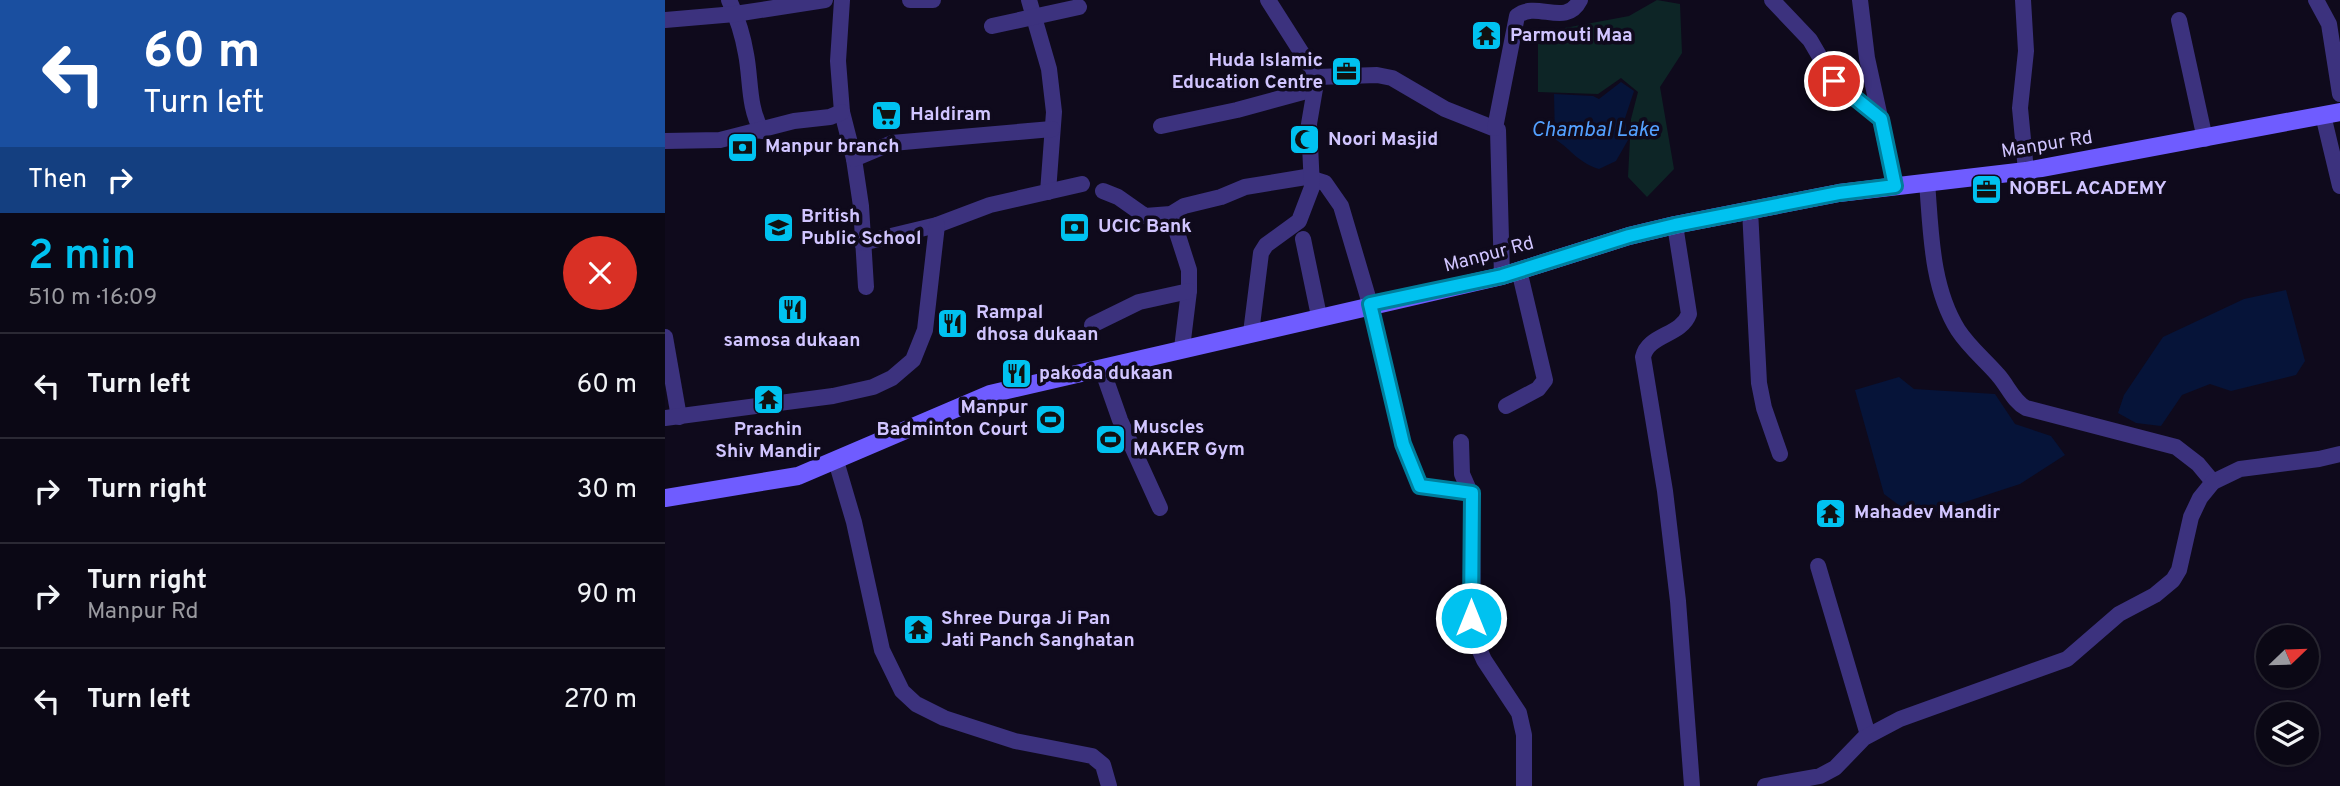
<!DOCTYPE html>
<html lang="en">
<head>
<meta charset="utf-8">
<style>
	:root { --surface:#0b0815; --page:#14111e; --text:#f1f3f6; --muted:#9a9aa0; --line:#2b2934; --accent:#00c2f0 }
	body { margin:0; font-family:Overpass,sans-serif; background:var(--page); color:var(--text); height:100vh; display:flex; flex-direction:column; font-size:26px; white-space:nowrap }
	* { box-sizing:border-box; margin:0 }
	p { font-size:23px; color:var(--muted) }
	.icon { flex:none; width:38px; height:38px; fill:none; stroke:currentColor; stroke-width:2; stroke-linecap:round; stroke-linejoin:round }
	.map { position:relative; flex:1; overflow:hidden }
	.panel { display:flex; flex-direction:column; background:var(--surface); width:665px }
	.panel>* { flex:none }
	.hud { background:#1a4fa0; color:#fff; overflow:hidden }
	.needle { width:46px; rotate:67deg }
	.controls { position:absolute; left:1591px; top:625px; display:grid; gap:14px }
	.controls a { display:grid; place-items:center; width:63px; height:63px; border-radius:50%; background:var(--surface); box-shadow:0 2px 5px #0004,0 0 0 2px var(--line); font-size:35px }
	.pin { position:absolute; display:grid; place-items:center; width:60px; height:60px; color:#fff; margin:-30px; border:4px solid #fff; border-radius:50%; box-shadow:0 2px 7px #0007 }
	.me { position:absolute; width:77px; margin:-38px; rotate:0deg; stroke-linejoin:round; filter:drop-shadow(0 0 5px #0008) }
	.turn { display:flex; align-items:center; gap:24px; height:147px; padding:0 28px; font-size:32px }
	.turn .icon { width:91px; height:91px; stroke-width:2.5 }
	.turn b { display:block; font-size:49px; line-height:60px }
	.then { display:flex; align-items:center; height:66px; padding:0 28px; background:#0003; gap:14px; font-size:26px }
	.round { display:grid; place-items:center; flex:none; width:74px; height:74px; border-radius:37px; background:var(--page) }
	.overview { display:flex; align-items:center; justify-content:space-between; height:119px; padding:0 28px }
	h1 { font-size:42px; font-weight:600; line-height:52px; color:var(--accent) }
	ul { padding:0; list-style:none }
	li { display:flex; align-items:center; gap:21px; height:105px; padding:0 28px; border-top:2px solid var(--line) }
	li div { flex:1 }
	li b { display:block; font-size:26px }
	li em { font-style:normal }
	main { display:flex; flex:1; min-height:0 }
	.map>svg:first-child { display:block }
	.green { fill:#0d2526 }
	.water { fill:#061439 }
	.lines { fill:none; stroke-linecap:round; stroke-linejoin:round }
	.minor { stroke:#3c327e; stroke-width:16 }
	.secondary { stroke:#6f5cff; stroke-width:18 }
	.route-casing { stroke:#007e9c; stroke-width:18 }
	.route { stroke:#00c2f0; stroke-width:12 }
	.labels { text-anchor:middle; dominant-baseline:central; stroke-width:7; stroke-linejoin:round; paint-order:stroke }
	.poi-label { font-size:19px; font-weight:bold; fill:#d1c5ff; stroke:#0f0a1c; text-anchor:start }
	.street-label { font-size:19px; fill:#d1c5ff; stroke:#0f0a1c }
	.water-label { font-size:21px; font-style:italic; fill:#53a0ff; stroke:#0f0a1c }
</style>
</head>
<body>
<main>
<section class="panel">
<div class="hud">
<div class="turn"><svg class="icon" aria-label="left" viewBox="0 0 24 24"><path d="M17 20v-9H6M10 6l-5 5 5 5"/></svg><div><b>60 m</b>Turn left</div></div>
<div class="then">Then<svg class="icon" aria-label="right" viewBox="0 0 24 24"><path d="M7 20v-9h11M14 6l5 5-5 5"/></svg></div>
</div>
<div class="overview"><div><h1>2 min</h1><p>510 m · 16:09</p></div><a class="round" style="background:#d93025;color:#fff"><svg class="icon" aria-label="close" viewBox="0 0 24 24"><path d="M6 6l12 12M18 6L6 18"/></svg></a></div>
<ul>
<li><svg class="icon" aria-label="left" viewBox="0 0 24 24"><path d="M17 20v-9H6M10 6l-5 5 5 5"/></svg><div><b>Turn left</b></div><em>60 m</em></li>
<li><svg class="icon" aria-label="right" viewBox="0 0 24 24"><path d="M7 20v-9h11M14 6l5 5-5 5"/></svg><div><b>Turn right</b></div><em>30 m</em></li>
<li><svg class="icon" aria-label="right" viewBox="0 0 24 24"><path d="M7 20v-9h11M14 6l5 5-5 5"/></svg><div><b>Turn right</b><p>Manpur Rd</p></div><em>90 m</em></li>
<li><svg class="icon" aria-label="left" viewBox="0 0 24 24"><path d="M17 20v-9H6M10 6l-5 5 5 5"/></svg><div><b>Turn left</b></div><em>270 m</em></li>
</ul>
</section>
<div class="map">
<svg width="1675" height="786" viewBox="0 0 1675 786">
	<rect width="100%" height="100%" fill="#0f0a1c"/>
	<!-- green -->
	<polygon class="green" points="992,0 1015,4 1017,53 995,87 1009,169 982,197 963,177 966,119 973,92 956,78 933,94 873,92 873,33 964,16"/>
	<!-- water -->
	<g class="water">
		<path d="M 956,82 L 969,91 L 960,118 L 963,140 L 951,161 L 934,169 C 912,162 908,151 890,139 L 889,94 L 928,96 L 934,99 Z"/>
		<polygon points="1621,290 1640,361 1631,375 1566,391 1545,384 1517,395 1496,426 1471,423 1453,413 1459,395 1498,337 1579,299"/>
		<polygon points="1234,377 1249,389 1330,394 1350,424 1386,436 1400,455 1355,484 1251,518 1219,494 1190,390"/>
	</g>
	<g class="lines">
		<!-- minor -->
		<g class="minor">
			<path d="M 64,0 C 72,17 78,36 81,54 C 86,79 83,108 97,131"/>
			<polyline points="177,0 173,61 177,112 189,159 196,206 201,287"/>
			<polyline points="245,0 268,0"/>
			<polyline points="364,0 384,69 389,112 383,192"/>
			<polyline points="603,0 652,77 712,75 727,78 780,109 833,130 837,276"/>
			<polyline points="1107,0 1145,40 1169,81 1216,119"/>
			<polyline points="1195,0 1202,58 1230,186"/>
			<polyline points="1358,0 1361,51 1355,108 1361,171"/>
			<polyline points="1651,0 1664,24 1675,94"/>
			<polyline points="0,20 70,14 160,0"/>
			<polyline points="1514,20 1540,139"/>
			<polyline points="327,26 414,7"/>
			<polyline points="1658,115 1675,186"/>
			<polyline points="496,126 572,110 649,89"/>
			<path d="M 830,128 L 852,16 C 872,0 901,28 915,0"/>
			<polyline points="0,141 55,140 129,121 165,117 177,112"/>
			<polyline points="189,159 227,143 387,129"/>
			<path d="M 1262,182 C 1266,231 1266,287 1293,330 C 1304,347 1320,360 1333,375 C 1343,386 1348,401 1361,408 L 1511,447 L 1533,464 L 1548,482"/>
			<polyline points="438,191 453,197 480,216 506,214 519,206 556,197 580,187 641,177 660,183 676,206 705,304 738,444 755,486 807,493"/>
			<polyline points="1085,210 1094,383 1099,408 1115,454"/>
			<polyline points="506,214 524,270 524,291 517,348"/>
			<path d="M 1010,225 L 1024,314 C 1016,336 983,334 978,357 L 1000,491 L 1013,601 L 1027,786"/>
			<polyline points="638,239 654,316"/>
			<polyline points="197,243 272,225 325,205 417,184"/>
			<polyline points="427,325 474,302 524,291"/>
			<polyline points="586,333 596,253 601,245 634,221 647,187 644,124 652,77"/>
			<polyline points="0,337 14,417"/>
			<polyline points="437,369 455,420 495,508"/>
			<polyline points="841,406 873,389 880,380 854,270"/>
			<polyline points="0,418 168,396 208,387 227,378 248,360 260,330 272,225"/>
			<polyline points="796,442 797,474 807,497 808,635 819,660 854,713 859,735 859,786"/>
			<polyline points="171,461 189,522 217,650 237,691 251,704 279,718 350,741 427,756 438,765 444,786"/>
			<polyline points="1153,566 1203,735"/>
			<polyline points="1100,786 1155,776 1170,768 1199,738 1235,719 1402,659 1454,614 1490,595 1508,580 1514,570 1526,517 1535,498 1548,482 1575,469 1654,459 1675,454"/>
		</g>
		<!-- secondary -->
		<polyline class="secondary" points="0,498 133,476 325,394 837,276 964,236 1010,225 1174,193 1361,171 1675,112"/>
	</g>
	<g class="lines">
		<defs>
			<polyline id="route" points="806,618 807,493 755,486 738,444 705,304 837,276 964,236 1010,225 1174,193 1230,186 1216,119 1169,81"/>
		</defs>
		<!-- route casing -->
		<use href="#route" class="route-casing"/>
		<!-- route -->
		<use href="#route" class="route"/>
	</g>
	<!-- icons -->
	<defs>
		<symbol id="temple-square" viewBox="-11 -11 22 22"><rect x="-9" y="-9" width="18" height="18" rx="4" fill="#00c2f0" stroke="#0f0a1c"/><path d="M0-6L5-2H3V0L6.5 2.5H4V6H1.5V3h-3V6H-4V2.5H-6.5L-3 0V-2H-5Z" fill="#111"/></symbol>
		<symbol id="office-square" viewBox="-11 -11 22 22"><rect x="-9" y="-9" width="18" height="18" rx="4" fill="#00c2f0" stroke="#0f0a1c"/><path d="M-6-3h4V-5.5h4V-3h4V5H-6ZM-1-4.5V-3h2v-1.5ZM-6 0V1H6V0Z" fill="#111"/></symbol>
		<symbol id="supermarket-square" viewBox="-11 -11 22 22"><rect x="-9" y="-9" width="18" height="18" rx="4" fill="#00c2f0" stroke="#0f0a1c"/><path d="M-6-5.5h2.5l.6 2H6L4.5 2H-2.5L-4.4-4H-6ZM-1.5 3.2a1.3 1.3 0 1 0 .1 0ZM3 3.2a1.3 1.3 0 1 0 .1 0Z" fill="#111"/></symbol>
		<symbol id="mosque-square" viewBox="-11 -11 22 22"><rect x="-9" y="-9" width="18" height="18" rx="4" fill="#00c2f0" stroke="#0f0a1c"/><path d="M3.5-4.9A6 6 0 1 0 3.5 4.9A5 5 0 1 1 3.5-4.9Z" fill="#111"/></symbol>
		<symbol id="bank-square" viewBox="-11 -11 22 22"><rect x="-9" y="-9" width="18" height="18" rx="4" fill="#00c2f0" stroke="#0f0a1c"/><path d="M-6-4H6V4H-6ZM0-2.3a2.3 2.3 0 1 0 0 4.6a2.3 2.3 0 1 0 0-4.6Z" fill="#111"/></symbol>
		<symbol id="school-square" viewBox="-11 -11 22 22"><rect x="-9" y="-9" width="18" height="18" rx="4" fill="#00c2f0" stroke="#0f0a1c"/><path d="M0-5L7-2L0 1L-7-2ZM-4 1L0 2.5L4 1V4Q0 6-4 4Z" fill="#111"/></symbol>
		<symbol id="restaurant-square" viewBox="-11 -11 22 22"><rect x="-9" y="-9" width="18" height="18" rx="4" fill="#00c2f0" stroke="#0f0a1c"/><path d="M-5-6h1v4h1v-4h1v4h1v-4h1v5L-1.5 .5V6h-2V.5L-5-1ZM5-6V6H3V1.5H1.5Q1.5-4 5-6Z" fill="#111"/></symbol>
		<symbol id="stadium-square" viewBox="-11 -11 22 22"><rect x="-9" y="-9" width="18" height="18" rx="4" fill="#00c2f0" stroke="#0f0a1c"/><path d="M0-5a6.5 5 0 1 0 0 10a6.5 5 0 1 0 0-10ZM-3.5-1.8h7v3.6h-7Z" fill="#111"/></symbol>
	</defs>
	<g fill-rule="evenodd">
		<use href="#temple-square" x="804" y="18" width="35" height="35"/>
		<use href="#office-square" x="664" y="54" width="35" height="35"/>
		<use href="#supermarket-square" x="204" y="98" width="35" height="35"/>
		<use href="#mosque-square" x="622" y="122" width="35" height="35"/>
		<use href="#bank-square" x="60" y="130" width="35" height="35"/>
		<use href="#office-square" x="1304" y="172" width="35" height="35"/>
		<use href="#bank-square" x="392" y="210" width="35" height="35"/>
		<use href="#school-square" x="96" y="210" width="35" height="35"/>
		<use href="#restaurant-square" x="110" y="292" width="35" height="35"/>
		<use href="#restaurant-square" x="270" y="306" width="35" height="35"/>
		<use href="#restaurant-square" x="334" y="356" width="35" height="35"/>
		<use href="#temple-square" x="86" y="382" width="35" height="35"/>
		<use href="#stadium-square" x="368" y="402" width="35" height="35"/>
		<use href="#stadium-square" x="428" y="422" width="35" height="35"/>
		<use href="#temple-square" x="1148" y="496" width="35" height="35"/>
		<use href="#temple-square" x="236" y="612" width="35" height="35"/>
	</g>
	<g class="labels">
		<!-- poi labels -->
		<g class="poi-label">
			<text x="845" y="36">Parmouti Maa</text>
			<text x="658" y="61" text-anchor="end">Huda Islamic<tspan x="658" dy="22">Education Centre</tspan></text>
			<text x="245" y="115">Haldiram</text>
			<text x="663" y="140">Noori Masjid</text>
			<text x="100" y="147">Manpur branch</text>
			<text x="1344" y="189">NOBEL ACADEMY</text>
			<text x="136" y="217">British<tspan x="136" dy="22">Public School</tspan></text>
			<text x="433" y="227">UCIC Bank</text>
			<text x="311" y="313">Rampal<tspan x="311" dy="22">dhosa dukaan</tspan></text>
			<text x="127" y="341" text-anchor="middle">samosa dukaan</text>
			<text x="374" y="374">pakoda dukaan</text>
			<text x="363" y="408" text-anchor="end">Manpur<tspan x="363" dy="22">Badminton Court</tspan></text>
			<text x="468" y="428">Muscles<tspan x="468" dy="22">MAKER Gym</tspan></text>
			<text x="103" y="430" text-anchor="middle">Prachin<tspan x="103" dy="22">Shiv Mandir</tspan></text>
			<text x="1189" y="513">Mahadev Mandir</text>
			<text x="276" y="619">Shree Durga Ji Pan<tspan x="276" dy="22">Jati Panch Sanghatan</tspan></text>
		</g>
		<!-- street labels -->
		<g class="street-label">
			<text transform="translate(1382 145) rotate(-9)">Manpur Rd</text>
			<text transform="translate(824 255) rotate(-15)">Manpur Rd</text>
		</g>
		<!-- water labels -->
		<g class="water-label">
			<text x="930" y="130">Chambal Lake</text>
		</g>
	</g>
</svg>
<div class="controls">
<a><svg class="needle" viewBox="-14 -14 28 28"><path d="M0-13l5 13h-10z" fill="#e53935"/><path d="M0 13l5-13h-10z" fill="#9a9aa0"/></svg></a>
<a><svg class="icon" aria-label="layers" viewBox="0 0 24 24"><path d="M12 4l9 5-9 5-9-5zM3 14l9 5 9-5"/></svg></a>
</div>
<div class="pin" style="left:1169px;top:81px;background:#d93025"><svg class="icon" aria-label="arrive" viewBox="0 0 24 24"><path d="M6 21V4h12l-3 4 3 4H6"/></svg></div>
<svg class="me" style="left:806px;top:618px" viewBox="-20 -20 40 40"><circle r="17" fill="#00c2f0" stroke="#fff" stroke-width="3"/><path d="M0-11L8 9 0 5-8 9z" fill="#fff"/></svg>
</div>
</main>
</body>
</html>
